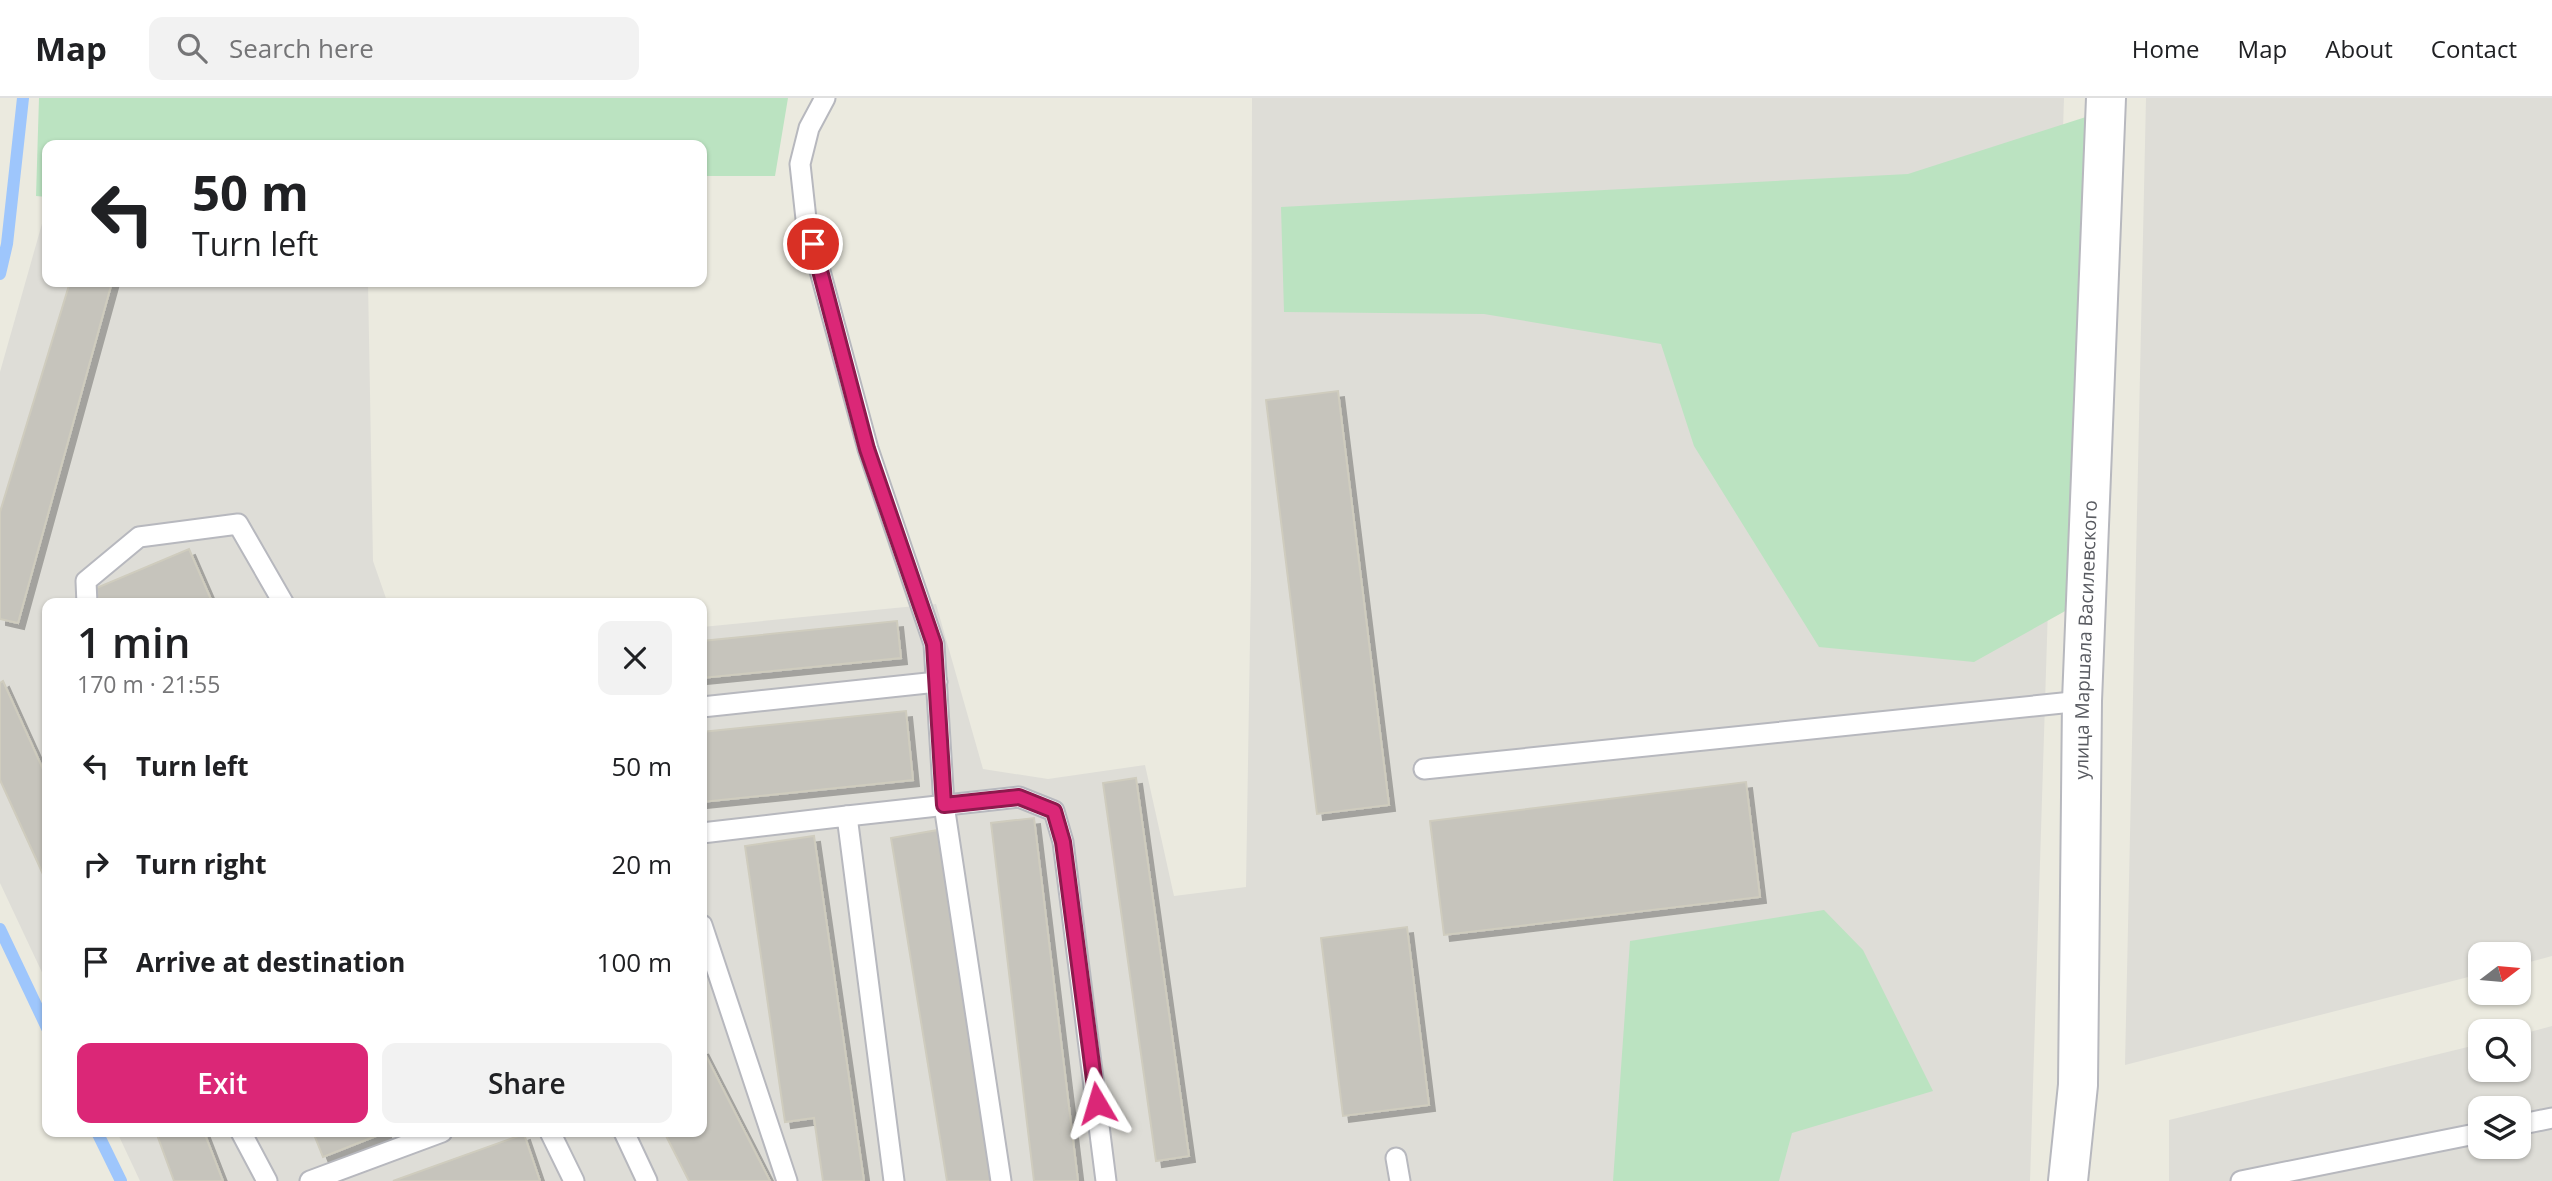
<!DOCTYPE html>
<html lang="en">
<head>
<meta charset="utf-8">
<style>
	:root { --surface:#fff; --page:#f2f2f2; --text:#202124; --muted:#757577; --line:#e0e0e0; --accent:#db2777 }
	body { margin:0; font-family:"Open Sans",sans-serif; background:var(--page); color:var(--text); height:100vh; display:flex; flex-direction:column; font-size:26px; white-space:nowrap }
	* { box-sizing:border-box; margin:0 }
	p { font-size:23px; color:var(--muted) }
	.icon { flex:none; width:38px; height:38px; fill:none; stroke:currentColor; stroke-width:2; stroke-linecap:round; stroke-linejoin:round }
	.map { position:relative; flex:1; overflow:hidden }
	.details { position:absolute; left:42px; top:500px; width:665px; height:539px; display:flex; flex-direction:column; background:var(--surface); border-radius:14px; box-shadow:0 2px 5px #0004 }
	.details>* { flex:none }
	.banner { position:absolute; left:42px; top:42px; width:665px; height:147px; border-radius:14px; box-shadow:0 2px 5px #0004; background:#fff; color:var(--text); overflow:hidden }
	.needle { width:46px; rotate:74deg }
	.controls { position:absolute; left:2468px; top:844px; display:grid; gap:14px }
	.controls a { display:grid; place-items:center; width:63px; height:63px; border-radius:14px; background:var(--surface); box-shadow:0 2px 5px #0004; font-size:35px }
	.pin { position:absolute; display:grid; place-items:center; width:60px; height:60px; color:#fff; margin:-30px; border:4px solid #fff; border-radius:50%; box-shadow:0 2px 7px #0007 }
	.me { position:absolute; width:77px; margin:-38px; rotate:353deg; stroke-linejoin:round; filter:drop-shadow(0 0 5px #0008) }
	.turn { display:flex; align-items:center; gap:24px; height:147px; padding:0 35px; font-size:32px }
	.turn .icon { width:91px; height:91px; stroke-width:2.5 }
	.turn b { display:block; font-size:49px; line-height:60px }
	.round { display:grid; place-items:center; flex:none; width:74px; height:74px; border-radius:14px; background:var(--page) }
	.summary { display:flex; align-items:center; justify-content:space-between; height:119px; padding:0 35px }
	h1 { font-size:42px; font-weight:600; line-height:52px }
	.cta { display:flex; gap:14px; margin-top:auto; padding:14px 35px }
	.cta a { flex:1; height:80px; border-radius:14px; background:var(--accent); color:#fff; font-size:28px; font-weight:600; line-height:80px; text-align:center }
	.cta a+a { background:var(--page); color:var(--text) }
	ul { padding:0; list-style:none }
	li { display:flex; align-items:center; gap:21px; height:98px; padding:0 35px }
	li div { flex:1 }
	li b { display:block; font-size:26px }
	li em { font-style:normal }
	header { display:flex; align-items:center; gap:42px; box-sizing:border-box; height:98px; padding:0 35px; background:var(--surface); border-bottom:2px solid var(--line) }
	header strong { font-size:33px }
	nav { display:flex; gap:38px; margin-inline-start:auto; font-size:24px }
	.search { width:490px; height:63px; background:var(--page); display:flex; align-items:center; gap:18px; box-sizing:border-box; padding:0 24px; border-radius:14px; color:var(--muted); font-size:26px }
	.map>svg:first-child { display:block }
	.industrial { fill:#deddd7; fill-rule:evenodd }
	.green { fill:#bbe3c1 }
	.lines { fill:none; stroke-linecap:round; stroke-linejoin:round }
	.stream { stroke:#9ec6fc; stroke-width:12 }
	.building { fill:#c6c4bc; stroke:#cfccbe; stroke-width:2; filter:url(#shadow) }
	.service-casing { stroke:#b7b8be; stroke-width:23 }
	.tertiary-casing { stroke:#b7b8be; stroke-width:42 }
	.service { stroke:#fff; stroke-width:19 }
	.tertiary { stroke:#fff; stroke-width:38 }
	.route-casing { stroke:#8e194d; stroke-width:18 }
	.route { stroke:#db2777; stroke-width:12 }
	.labels { text-anchor:middle; dominant-baseline:central; stroke-width:5; stroke-linejoin:round; paint-order:stroke }
	.street-label { font-size:19px; fill:#585a60; stroke:#fff }
</style>
</head>
<body>
<header>
<strong>Map</strong>
<div class="search"><svg class="icon" aria-label="search" viewBox="0 0 24 24"><circle cx="10" cy="10" r="6"/><path d="M15 15l6 6"/></svg>Search here</div>
<nav><a>Home</a><a>Map</a><a>About</a><a>Contact</a></nav>
</header>
<div class="map">
<svg width="2552" height="1083" viewBox="0 0 2552 1083">
	<defs>
		<filter id="shadow"><feDropShadow dx="6" dy="6" stdDeviation="0" flood-color="#0004"/></filter>
	</defs>
	<rect width="100%" height="100%" fill="#ebeadf"/>
	<!-- industrial -->
	<g class="industrial">
		<polygon points="1252,0 2064,0 2030,1083 140,1083 117,1034 702,1034 702,529 936,506 983,671 1048,681 1145,667 1174,798 1246,789 1251,479"/>
		<polygon points="2146,0 2552,0 2552,858 2518,867 2518,856 2480,856 2480,876 2125,967"/>
		<polygon points="47,108 47,184 368,184 373,463 388,506 47,506 47,885 0,785 0,274"/>
		<path d="M 2552,928 L 2552,1083 L 2169,1083 L 2169,1022 L 2480,946 L 2480,971 L 2518,971 L 2518,937 ZM 2480,1010 L 2518,1010 L 2518,1048 L 2480,1048 Z"/>
	</g>
	<!-- green -->
	<g class="green">
		<polygon points="39,0 788,0 775,78 702,78 702,47 47,47 47,99 36,98"/>
		<polygon points="2089,18 2085,502 1974,564 1819,549 1694,348 1661,246 1484,216 1284,214 1281,109 1908,76"/>
		<polygon points="1824,812 1863,852 1933,993 1792,1035 1779,1083 1613,1083 1630,843"/>
	</g>
	<g class="lines">
		<!-- stream -->
		<g class="stream">
			<polyline points="0,176 7,146 23,0"/>
			<polyline points="0,831 47,930"/>
			<polyline points="97,1034 121,1083"/>
		</g>
	</g>
	<!-- building -->
	<g class="building">
		<polygon points="70,184 112,184 18,525 0,521 0,414"/>
		<polygon points="1338,293 1389,707 1317,716 1266,302"/>
		<polygon points="189,451 213,506 100,506 94,491"/>
		<polygon points="897,523 901,560 702,580 702,543"/>
		<polygon points="3,583 47,680 47,785 0,682 0,585"/>
		<polygon points="906,613 913,682 702,704 702,634"/>
		<polygon points="1136,680 1189,1058 1156,1063 1103,685"/>
		<polygon points="1746,684 1760,799 1444,837 1430,723"/>
		<polygon points="1034,720 1078,1083 1034,1083 991,725"/>
		<polygon points="938,732 995,1083 947,1083 891,740"/>
		<polygon points="814,738 864,1083 823,1083 814,1020 785,1024 745,748"/>
		<polygon points="1407,829 1429,1007 1343,1018 1321,840"/>
		<polygon points="702,950 770,1083 689,1083 664,1034 702,1034"/>
		<polygon points="156,1034 204,1034 223,1083 174,1083"/>
		<polygon points="313,1034 386,1034 323,1059"/>
		<polygon points="524,1036 540,1083 393,1083"/>
	</g>
	<g class="lines">
		<defs>
			<g id="service">
				<polyline points="825,0 809,30 800,66 806,121 868,351 934,546 944,707 1001,1083"/>
				<polyline points="87,506 86,483 139,439 238,426 284,506"/>
				<polyline points="702,609 937,584"/>
				<polyline points="1424,671 2082,603"/>
				<polyline points="847,718 1019,699 1054,713 1063,744 1106,1083"/>
				<polyline points="702,735 847,718 894,1083"/>
				<polyline points="702,827 787,1083"/>
				<polyline points="2518,1027 2552,1020"/>
				<polyline points="241,1034 267,1083"/>
				<polyline points="550,1034 574,1083"/>
				<polyline points="624,1034 647,1083"/>
				<polyline points="1396,1060 1400,1083"/>
				<polyline points="310,1083 442,1034"/>
				<polyline points="2241,1083 2480,1035"/>
			</g>
			<g id="tertiary">
				<path id="s1" d="M 2068,1083 L 2078,987 L 2082,603 L 2106,0"/>
			</g>
		</defs>
		<!-- service casing -->
		<use href="#service" class="service-casing"/>
		<!-- tertiary casing -->
		<use href="#tertiary" class="tertiary-casing"/>
		<!-- service -->
		<use href="#service" class="service"/>
		<!-- tertiary -->
		<use href="#tertiary" class="tertiary"/>
	</g>
	<g class="lines">
		<defs>
			<polyline id="route" points="813,146 867,351 934,546 944,707 1019,699 1054,713 1063,744 1097,1005"/>
		</defs>
		<!-- route casing -->
		<use href="#route" class="route-casing"/>
		<!-- route -->
		<use href="#route" class="route"/>
	</g>
	<g class="labels">
		<!-- street labels -->
		<g class="street-label">
			<text stroke="none"><textPath href="#s1" startOffset="542">улица Маршала Василевского</textPath></text>
		</g>
	</g>
</svg>
<div class="controls">
<a><svg class="needle" viewBox="-14 -14 28 28"><path d="M0-13l5 13h-10z" fill="#e53935"/><path d="M0 13l5-13h-10z" fill="#757577"/></svg></a>
<a><svg class="icon" aria-label="search" viewBox="0 0 24 24"><circle cx="10" cy="10" r="6"/><path d="M15 15l6 6"/></svg></a>
<a><svg class="icon" aria-label="layers" viewBox="0 0 24 24"><path d="M12 4l9 5-9 5-9-5zM3 14l9 5 9-5"/></svg></a>
</div>
<div class="pin" style="left:813px;top:146px;background:#d93025"><svg class="icon" aria-label="arrive" viewBox="0 0 24 24"><path d="M6 21V4h12l-3 4 3 4H6"/></svg></div>
<svg class="me" style="left:1097px;top:1005px" viewBox="-20 -20 40 40"><path d="M0-17L14 15 0 8-14 15z" fill="#db2777" stroke="#fff" stroke-width="4"/></svg>
<div class="banner">
<div class="turn"><svg class="icon" aria-label="left" viewBox="0 0 24 24"><path d="M17 20v-9H6M10 6l-5 5 5 5"/></svg><div><b>50 m</b>Turn left</div></div>
</div>
<section class="details">
<div class="summary"><div><h1>1 min</h1><p>170 m · 21:55</p></div><a class="round"><svg class="icon" aria-label="close" viewBox="0 0 24 24"><path d="M6 6l12 12M18 6L6 18"/></svg></a></div>
<ul>
<li><svg class="icon" aria-label="left" viewBox="0 0 24 24"><path d="M17 20v-9H6M10 6l-5 5 5 5"/></svg><div><b>Turn left</b></div><em>50 m</em></li>
<li><svg class="icon" aria-label="right" viewBox="0 0 24 24"><path d="M7 20v-9h11M14 6l5 5-5 5"/></svg><div><b>Turn right</b></div><em>20 m</em></li>
<li><svg class="icon" aria-label="arrive" viewBox="0 0 24 24"><path d="M6 21V4h12l-3 4 3 4H6"/></svg><div><b>Arrive at destination</b></div><em>100 m</em></li>
</ul>
<div class="cta"><a>Exit</a><a>Share</a></div>
</section>
</div>
</body>
</html>
